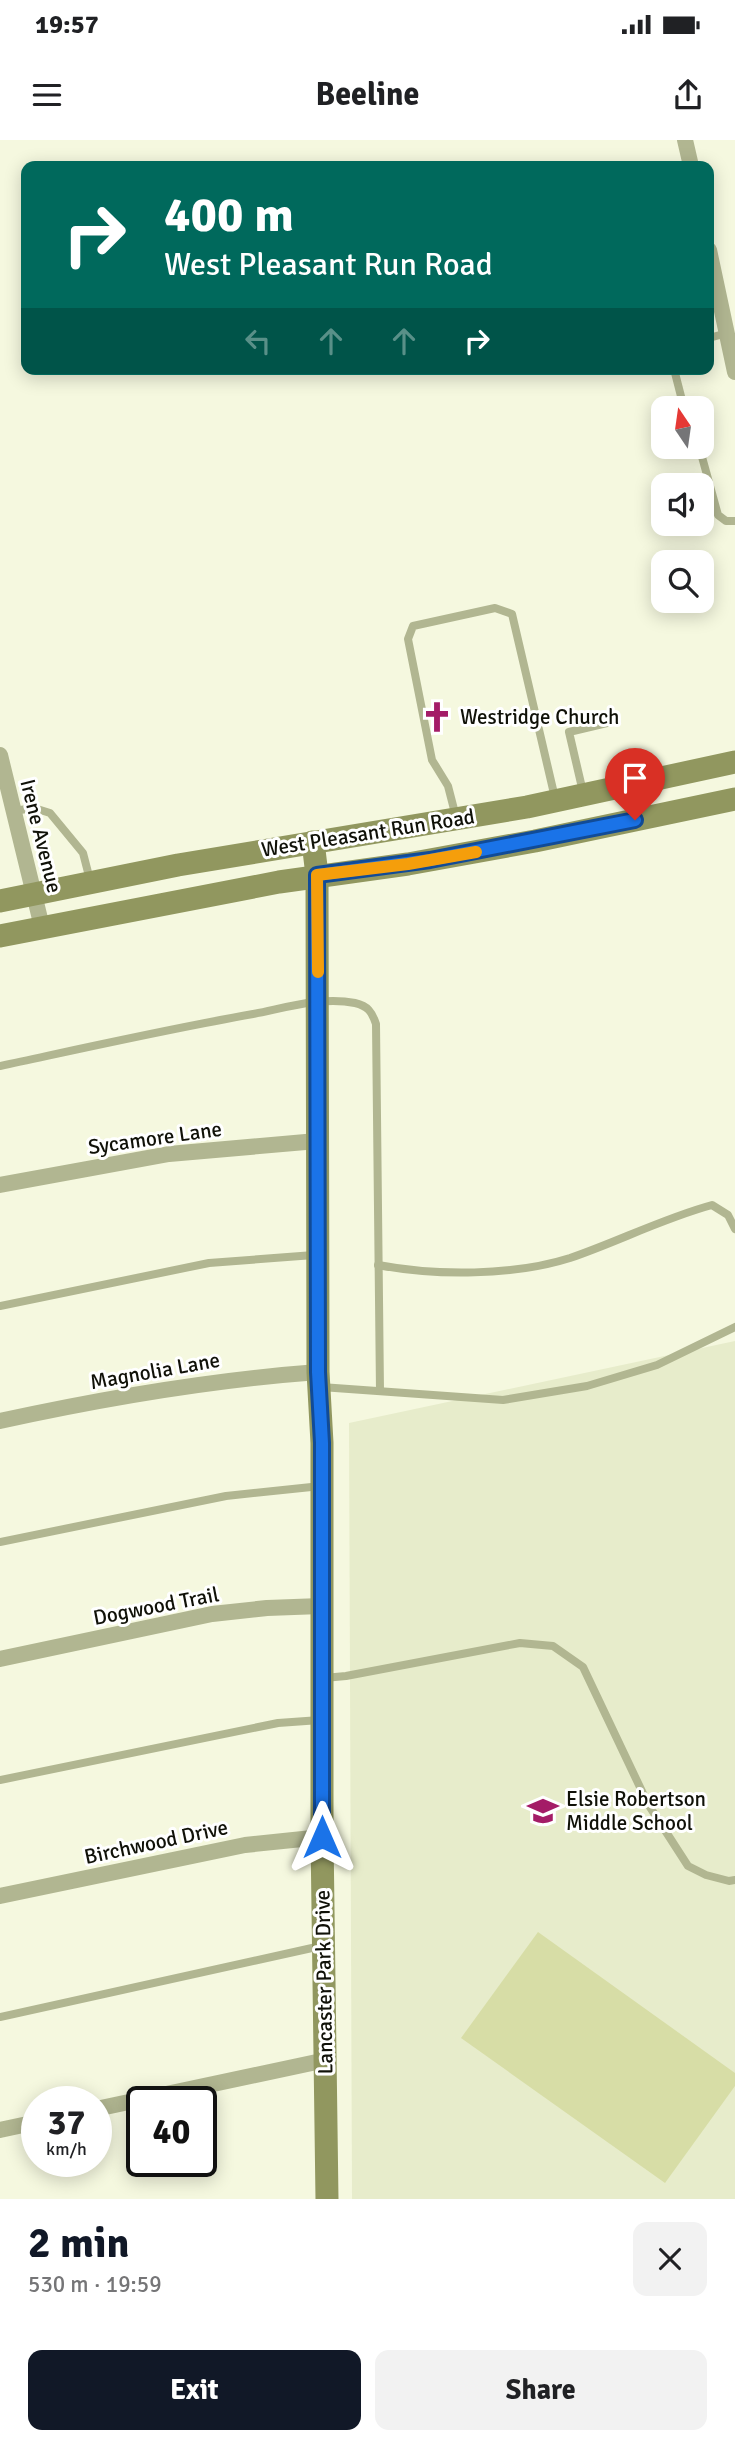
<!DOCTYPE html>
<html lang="en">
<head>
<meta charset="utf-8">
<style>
	:root { --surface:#fff; --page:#f2f2f2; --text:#202124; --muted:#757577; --accent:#111827 }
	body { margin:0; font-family:Signika,sans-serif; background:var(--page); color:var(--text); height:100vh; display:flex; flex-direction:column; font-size:26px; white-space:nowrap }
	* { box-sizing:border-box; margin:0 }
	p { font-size:23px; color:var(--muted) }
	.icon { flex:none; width:38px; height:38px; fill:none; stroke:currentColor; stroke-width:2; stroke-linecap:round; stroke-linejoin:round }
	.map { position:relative; height:2059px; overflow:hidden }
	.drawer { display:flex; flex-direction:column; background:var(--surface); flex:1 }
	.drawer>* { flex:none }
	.guide { position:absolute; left:21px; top:21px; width:693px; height:214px; border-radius:14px; box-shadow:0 4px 18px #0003; background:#00695c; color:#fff; overflow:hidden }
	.needle { width:46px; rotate:347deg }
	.fabs { position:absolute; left:651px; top:256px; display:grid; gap:14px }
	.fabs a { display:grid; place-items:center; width:63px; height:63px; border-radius:14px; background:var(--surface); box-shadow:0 4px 18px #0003; font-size:35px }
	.speed { position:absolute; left:21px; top:1946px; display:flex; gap:14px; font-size:35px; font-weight:700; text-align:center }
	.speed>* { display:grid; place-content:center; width:91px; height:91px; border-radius:50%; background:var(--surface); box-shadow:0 4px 18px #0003; line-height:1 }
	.speed small { font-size:18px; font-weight:400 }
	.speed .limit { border:4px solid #111; border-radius:10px; background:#fff; color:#111 }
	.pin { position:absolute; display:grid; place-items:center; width:60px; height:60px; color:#fff; margin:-72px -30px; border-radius:50% 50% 50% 0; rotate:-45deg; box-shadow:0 0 7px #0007 }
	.pin .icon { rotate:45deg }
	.me { position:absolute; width:77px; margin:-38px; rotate:0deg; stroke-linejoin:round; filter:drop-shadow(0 0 5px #0008) }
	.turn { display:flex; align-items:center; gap:24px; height:147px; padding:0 28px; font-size:32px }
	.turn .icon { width:91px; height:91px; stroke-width:2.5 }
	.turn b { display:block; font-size:49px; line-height:60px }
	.lanes { display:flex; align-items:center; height:66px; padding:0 28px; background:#0003; justify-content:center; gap:35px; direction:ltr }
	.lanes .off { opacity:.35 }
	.round { display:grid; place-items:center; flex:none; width:74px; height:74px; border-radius:14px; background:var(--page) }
	.summary { display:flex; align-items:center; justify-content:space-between; height:119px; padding:0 28px }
	h1 { font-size:42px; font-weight:800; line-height:52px; color:var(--accent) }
	.button { display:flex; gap:14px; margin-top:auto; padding:14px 28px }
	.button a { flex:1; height:80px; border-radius:14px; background:var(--accent); color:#fff; font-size:28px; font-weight:800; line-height:80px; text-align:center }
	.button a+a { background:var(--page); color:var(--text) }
	.status { display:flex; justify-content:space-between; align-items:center; height:49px; padding:0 35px; background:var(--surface); direction:ltr }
	.status svg { height:19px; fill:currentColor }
	header { display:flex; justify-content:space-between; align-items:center; height:91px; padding:0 28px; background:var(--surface); font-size:32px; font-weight:800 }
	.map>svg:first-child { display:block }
	.built { fill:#e7eccb }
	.pitch { fill:#d7dda6 }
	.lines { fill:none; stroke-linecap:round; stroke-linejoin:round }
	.lane { stroke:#b1b691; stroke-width:8 }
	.street { stroke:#b1b691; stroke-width:16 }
	.secondary { stroke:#91975f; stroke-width:23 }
	.route-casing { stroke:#114b97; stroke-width:18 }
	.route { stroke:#1a73e8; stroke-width:12 }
	.slow { stroke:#f59e0b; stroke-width:12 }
	.labels { text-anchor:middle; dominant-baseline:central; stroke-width:6; stroke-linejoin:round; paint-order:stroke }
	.poi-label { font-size:21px; fill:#101108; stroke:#fff; text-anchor:start }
	.street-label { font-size:21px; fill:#101108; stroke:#fff }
</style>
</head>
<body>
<div class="status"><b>19:57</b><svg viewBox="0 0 49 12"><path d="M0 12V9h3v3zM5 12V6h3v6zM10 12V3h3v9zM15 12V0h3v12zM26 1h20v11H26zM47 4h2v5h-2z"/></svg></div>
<header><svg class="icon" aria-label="menu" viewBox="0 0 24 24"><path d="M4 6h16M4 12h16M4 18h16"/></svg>Beeline<svg class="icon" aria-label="share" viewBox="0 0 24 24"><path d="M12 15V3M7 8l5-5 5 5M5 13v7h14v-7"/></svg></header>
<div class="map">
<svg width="735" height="2059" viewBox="0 0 735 2059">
	<rect width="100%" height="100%" fill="#f5f8df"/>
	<!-- built -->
	<polygon class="built" points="735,1201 735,2059 352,2059 349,1283"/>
	<!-- pitch -->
	<polygon class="pitch" points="538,1792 735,1933 735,1946 665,2043 461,1898"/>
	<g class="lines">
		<!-- lane -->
		<g class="lane">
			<polyline points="709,198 727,193"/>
			<polyline points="674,229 684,268"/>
			<polyline points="699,306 718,375 726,381 735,381"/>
			<polyline points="583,652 569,592 607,583"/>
			<polyline points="13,671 34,668 50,673 83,713 90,740"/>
			<polyline points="456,677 448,646 432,620 408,499 413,486 495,468 512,474 555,658"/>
			<path d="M 0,926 C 84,908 168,889 253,874 C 285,868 322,856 355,863 C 368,866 372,872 376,884 L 380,1251"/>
			<path d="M 378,1125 C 436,1136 513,1136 570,1118 C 617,1102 664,1078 712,1065 L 728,1075 L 735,1089"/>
			<polyline points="0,1166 209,1123 314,1115"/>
			<polyline points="321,1247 503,1260 587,1246 657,1225 735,1187"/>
			<polyline points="0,1402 226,1356 321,1346"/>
			<polyline points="324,1538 346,1536 520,1503 553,1506 583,1527 648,1664 688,1726 706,1735 729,1741 735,1740"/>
			<polyline points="0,1640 278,1583 320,1580"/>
			<polyline points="0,1877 321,1806"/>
		</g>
		<!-- street -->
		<g class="street">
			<polyline points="685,0 691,26"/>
			<polyline points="709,110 735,232"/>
			<polyline points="0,615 42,787"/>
			<polyline points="0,1045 169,1014 317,1001"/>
			<path d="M 0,1281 C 105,1258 211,1240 318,1232"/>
			<polyline points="0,1519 212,1474 267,1468 321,1466"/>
			<polyline points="0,1756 245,1705 322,1697"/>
			<polyline points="96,1969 326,1920"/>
			<polyline points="0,1990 37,1982"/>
		</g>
		<!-- secondary -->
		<g class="secondary">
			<polyline points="313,702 317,735 318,1232 322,1303 322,1697 327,2059"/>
			<polyline points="0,761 178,725 527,667 735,622"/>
			<polyline points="0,796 279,742 408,724 535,701 735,659"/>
		</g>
	</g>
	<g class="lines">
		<defs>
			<polyline id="route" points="322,1697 322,1303 318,1232 317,735 430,720 635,680"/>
		</defs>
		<!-- route casing -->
		<use href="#route" class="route-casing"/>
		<!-- route -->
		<use href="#route" class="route"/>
		<!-- slow -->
		<polyline class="slow" points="318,832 317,735 408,724 476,712"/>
	</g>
	<!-- icons -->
	<defs>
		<symbol id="church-bare" viewBox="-9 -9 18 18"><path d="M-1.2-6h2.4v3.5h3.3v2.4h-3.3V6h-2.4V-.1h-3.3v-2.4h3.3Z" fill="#a41c67" stroke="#fff" stroke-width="2.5" paint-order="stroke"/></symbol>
		<symbol id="school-bare" viewBox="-9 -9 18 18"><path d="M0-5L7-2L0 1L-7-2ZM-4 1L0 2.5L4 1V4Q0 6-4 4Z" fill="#a41c67" stroke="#fff" stroke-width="2.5" paint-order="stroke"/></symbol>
	</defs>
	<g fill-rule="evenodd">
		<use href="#church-bare" x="415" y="555" width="44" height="44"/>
		<use href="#school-bare" x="521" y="1649" width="44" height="44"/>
	</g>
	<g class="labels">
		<!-- poi labels -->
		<g class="poi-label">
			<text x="460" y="577">Westridge Church</text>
			<text x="566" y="1659">Elsie Robertson<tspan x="566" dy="24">Middle School</tspan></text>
		</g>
		<!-- street labels -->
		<g class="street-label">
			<text transform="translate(368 693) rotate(-9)">West Pleasant Run Road</text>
			<text transform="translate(41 696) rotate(76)">Irene Avenue</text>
			<text transform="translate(155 998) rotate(-8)">Sycamore Lane</text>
			<text transform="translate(155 1231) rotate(-10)">Magnolia Lane</text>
			<text transform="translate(156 1466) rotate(-11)">Dogwood Trail</text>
			<text transform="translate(156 1702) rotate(-12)">Birchwood Drive</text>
			<text transform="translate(324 1842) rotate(-91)">Lancaster Park Drive</text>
		</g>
	</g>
</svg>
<div class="fabs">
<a><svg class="needle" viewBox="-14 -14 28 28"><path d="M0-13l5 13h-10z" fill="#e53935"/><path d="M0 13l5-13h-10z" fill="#757577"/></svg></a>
<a><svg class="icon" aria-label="sound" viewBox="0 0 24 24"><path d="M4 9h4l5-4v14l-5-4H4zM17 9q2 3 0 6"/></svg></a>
<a><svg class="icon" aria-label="search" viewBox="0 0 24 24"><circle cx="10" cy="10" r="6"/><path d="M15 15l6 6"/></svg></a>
</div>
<div class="speed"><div>37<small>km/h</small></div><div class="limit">40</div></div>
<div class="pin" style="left:635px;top:680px;background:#d93025"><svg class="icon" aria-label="arrive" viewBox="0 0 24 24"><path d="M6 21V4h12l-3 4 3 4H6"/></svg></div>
<svg class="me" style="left:322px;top:1697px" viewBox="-20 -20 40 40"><path d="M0-17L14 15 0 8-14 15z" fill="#1a73e8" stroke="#fff" stroke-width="4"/></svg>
<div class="guide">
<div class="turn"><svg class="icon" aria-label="right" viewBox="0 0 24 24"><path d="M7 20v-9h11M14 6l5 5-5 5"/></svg><div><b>400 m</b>West Pleasant Run Road</div></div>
<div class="lanes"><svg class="icon off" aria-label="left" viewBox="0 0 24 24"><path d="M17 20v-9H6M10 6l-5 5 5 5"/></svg><svg class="icon off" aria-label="ahead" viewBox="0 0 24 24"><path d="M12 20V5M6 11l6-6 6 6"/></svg><svg class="icon off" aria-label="ahead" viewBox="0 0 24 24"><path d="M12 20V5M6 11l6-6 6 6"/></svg><svg class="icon" aria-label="right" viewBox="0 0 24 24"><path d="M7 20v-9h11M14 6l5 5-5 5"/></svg></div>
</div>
</div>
<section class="drawer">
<div class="summary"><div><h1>2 min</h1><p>530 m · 19:59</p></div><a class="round"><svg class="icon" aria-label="close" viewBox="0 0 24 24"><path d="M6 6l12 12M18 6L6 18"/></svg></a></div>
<div class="button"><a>Exit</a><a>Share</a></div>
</section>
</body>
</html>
